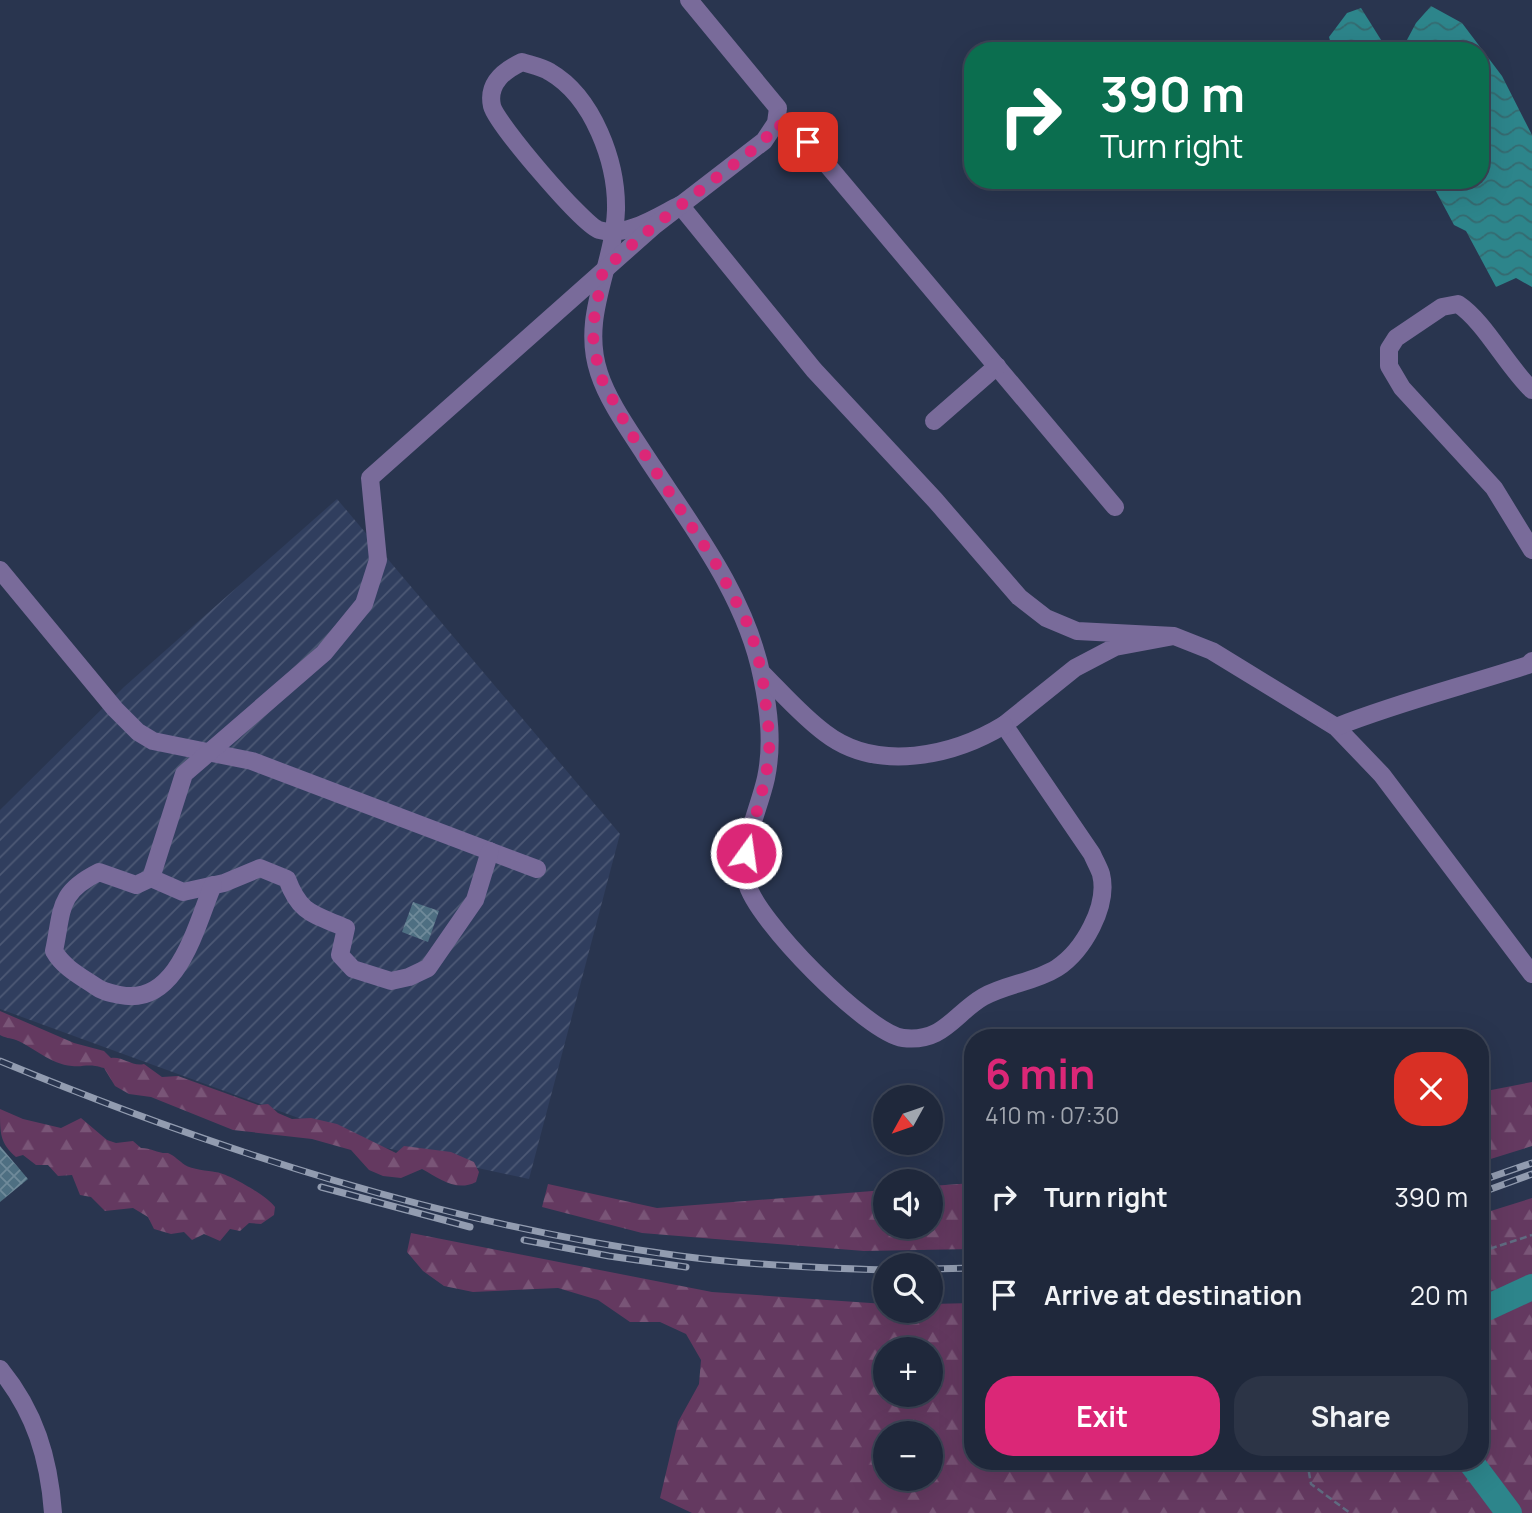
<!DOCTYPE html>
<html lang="en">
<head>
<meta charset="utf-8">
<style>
	:root { --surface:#1f283b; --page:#2c3446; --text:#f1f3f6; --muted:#a1a6af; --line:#3c4455; --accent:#db2777 }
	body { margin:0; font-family:Manrope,sans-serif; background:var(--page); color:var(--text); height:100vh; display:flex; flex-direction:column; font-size:26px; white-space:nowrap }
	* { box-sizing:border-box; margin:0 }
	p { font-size:23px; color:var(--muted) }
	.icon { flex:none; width:38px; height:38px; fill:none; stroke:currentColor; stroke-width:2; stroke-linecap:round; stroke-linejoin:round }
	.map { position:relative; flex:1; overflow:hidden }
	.side { position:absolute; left:964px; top:1029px; width:525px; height:441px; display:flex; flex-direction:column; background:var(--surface); border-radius:28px; box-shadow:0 7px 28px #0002,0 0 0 2px var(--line) }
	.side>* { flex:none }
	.top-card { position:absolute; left:964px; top:42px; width:525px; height:147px; border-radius:28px; box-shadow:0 7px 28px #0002,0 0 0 2px var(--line); background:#0b6e4f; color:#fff; overflow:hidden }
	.needle { width:46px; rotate:230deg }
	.controls { position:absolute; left:873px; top:1085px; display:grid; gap:14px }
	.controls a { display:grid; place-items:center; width:70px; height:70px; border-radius:50%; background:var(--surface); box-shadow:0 7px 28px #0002,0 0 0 2px var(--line); font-size:35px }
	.pin { position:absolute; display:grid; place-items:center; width:60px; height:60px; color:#fff; margin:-30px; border-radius:14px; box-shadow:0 4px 10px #0006 }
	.me { position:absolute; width:77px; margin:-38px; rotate:14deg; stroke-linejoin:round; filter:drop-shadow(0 0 5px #0008) }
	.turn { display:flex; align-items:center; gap:24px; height:147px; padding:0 21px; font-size:32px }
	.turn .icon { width:91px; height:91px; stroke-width:2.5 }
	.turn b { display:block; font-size:49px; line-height:60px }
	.round { display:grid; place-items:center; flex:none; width:74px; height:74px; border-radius:28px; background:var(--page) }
	.summary { display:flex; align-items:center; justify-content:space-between; height:119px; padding:0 21px }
	h1 { font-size:42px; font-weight:700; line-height:52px; color:var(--accent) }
	.cta { display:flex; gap:14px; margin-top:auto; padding:14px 21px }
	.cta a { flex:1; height:80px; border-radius:28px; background:var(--accent); color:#fff; font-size:28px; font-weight:700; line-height:80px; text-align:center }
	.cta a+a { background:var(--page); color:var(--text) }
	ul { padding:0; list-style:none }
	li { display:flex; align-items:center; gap:21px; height:98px; padding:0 21px }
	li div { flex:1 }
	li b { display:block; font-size:26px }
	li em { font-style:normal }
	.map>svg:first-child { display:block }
	.industrial { fill:url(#industrial-furrows) }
	.forest { fill:url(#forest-firs); fill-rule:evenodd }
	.water { fill:url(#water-waves) }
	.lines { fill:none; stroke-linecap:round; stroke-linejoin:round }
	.stream { stroke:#2d858b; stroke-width:4.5 }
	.river { stroke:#2d858b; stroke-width:26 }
	.building { fill:url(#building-cross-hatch) }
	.path { stroke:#606b81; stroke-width:2.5; stroke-dasharray:7 3.5; stroke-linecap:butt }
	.minor { stroke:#796b9a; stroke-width:18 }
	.rail-casing { stroke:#929cb0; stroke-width:7 }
	.rail { stroke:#29354f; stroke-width:4.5; stroke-dasharray:13; stroke-linecap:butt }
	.route { stroke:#db2777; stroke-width:12; stroke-dasharray:0 21.6 }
</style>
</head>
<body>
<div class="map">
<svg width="1532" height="1513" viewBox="0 0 1532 1513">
	<defs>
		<pattern id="industrial-furrows" width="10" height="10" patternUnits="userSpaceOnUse" patternTransform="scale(1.75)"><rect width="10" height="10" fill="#303e5e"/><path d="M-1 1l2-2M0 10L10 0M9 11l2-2" fill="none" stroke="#4d5975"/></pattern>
		<pattern id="forest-firs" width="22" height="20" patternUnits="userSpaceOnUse" patternTransform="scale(1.75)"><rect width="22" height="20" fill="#643960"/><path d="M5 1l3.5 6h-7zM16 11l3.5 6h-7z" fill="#795577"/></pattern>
		<pattern id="water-waves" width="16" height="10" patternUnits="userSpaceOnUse" patternTransform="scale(1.75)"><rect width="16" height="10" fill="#2d858b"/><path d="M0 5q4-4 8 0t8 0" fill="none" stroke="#356a70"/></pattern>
		<pattern id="building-cross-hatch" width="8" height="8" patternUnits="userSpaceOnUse" patternTransform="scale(1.75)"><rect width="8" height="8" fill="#4e6f82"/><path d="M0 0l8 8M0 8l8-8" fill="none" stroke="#6f8a9a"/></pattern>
	</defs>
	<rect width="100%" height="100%" fill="#29354f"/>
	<!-- industrial -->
	<polygon class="industrial" points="337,499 620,834 529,1179 372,1145 0,1009 0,810 124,687"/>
	<!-- forest -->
	<g class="forest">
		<path d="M 0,1011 L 74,1043 L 104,1051 L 111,1058 C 123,1056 132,1067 144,1064 L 162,1077 L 178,1076 L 258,1105 L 268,1104 L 278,1113 L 292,1119 L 311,1118 L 337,1124 L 396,1153 L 404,1146 L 451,1152 L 474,1162 L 479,1172 L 476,1182 C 456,1192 440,1179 422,1169 L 401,1178 L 383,1176 L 369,1170 L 351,1150 L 312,1139 L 233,1130 L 151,1097 L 129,1094 L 115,1086 L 104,1068 C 87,1063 86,1067 72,1066 C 50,1064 35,1048 16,1040 C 10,1038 5,1038 0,1035 Z"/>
		<polygon points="1532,1082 1532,1146 1481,1162 1481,1092"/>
		<path d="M 0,1109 L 23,1119 L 61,1128 L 81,1118 L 107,1140 L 116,1143 L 133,1141 L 141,1148 C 151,1148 159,1154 168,1153 C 175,1156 179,1161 185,1165 C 191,1169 209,1171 215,1172 C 228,1173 267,1196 275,1207 L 274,1215 L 261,1224 L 249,1223 L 240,1231 L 230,1229 L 220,1241 L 204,1234 L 192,1240 L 184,1232 L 171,1234 L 154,1229 L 148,1217 L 133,1208 L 105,1211 L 91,1197 L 80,1195 L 72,1175 L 58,1176 L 48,1165 L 36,1165 L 23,1155 L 16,1157 C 0,1143 0,1134 0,1109 Z"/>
		<polygon points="973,1183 973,1249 864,1251 642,1233 542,1207 548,1184 657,1208 885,1190 886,1227 931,1227 931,1186"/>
		<path d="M 1532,1198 L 1532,1513 L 692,1513 L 660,1498 L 678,1422 L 699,1384 L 701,1360 L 686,1334 L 660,1322 L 630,1322 L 598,1300 L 558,1288 L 473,1292 L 444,1286 L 423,1271 L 407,1252 L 411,1233 L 712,1292 L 885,1304 L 886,1311 L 931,1311 L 931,1304 L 973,1303 L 973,1461 L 1480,1461 L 1481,1214 ZM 931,1349 L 931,1395 L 886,1395 L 886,1349 ZM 931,1433 L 931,1479 L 886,1479 L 886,1433 Z"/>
	</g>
	<!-- water -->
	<g class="water">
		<polygon points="1431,6 1462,23 1502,76 1532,135 1532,287 1516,278 1496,287 1466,231 1454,225 1430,180 1480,180 1480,51 1401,51 1416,23"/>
		<polygon points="1361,8 1388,51 1333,51 1329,37 1347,13"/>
	</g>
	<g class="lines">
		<!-- stream -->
		<polyline class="stream" points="1371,1461 1384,1469 1391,1461"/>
		<!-- river -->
		<g class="river">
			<polyline points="1480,1311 1532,1287"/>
			<polyline points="1470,1461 1509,1513"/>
		</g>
	</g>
	<!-- building -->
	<g class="building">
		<polygon points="413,902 439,911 428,942 402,932"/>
		<polygon points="0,1146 28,1179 0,1202"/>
	</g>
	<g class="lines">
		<!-- path -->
		<g class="path">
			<polyline points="1480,1252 1532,1235"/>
			<polyline points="1307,1461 1311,1484 1350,1513"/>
		</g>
		<!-- minor -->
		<g class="minor">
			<polyline points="776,123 808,142 1115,507"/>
			<path d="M 1532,390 C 1506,365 1485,322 1458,304 L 1442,307 L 1396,338 L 1389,349 L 1389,366 L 1402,388 L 1494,488 L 1532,550"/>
			<polyline points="934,421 997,366"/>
			<polyline points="0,570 115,709 138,732 153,741 252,761 537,869"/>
			<path d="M 1174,636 L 1115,647 L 1075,668 L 1004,725 L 1092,854 C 1095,861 1099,868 1101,874 C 1109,906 1083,951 1057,968 C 1035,982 1006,984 983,997 C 954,1014 943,1043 903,1038 C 867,1033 755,919 747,883 C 738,850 759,810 766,778 C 773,744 769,711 762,677 C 746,595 690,524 645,455 C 629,430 608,401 599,373 C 580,316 614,267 616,210 C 617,162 593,97 550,72 C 542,67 531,65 522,62 C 505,70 487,83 492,106 C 496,123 583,225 599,230 C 626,238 658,216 680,205 L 814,370 L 935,500 L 1019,597 L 1046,618 L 1077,631 L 1174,636 L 1212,651 L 1336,727 L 1382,775 L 1532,974"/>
			<path d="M 762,673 C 782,693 802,716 825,733 C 877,773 953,756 1004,725"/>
			<path d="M 1336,727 C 1399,702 1464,686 1528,665 L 1532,661"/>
			<path d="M 151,878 L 183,892 L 224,883 L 260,868 L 287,879 C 300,914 313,914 346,928 L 340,955 L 353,969 L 391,981 L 409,977 L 428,968 L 475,900 L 490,851"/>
			<path d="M 213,885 C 196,925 178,1007 120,995 C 111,993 103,992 95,986 C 80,976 63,967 54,951 C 63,909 57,893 99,872 L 136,885 L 151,878 L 184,774 L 324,653 L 364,604 L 378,560 L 370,478 L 655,225 L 764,141 L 776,123 L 778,108 L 689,0"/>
			<path d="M 0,1369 C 35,1412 49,1458 53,1513"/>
		</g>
		<defs>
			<g id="rail">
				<path d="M 0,1061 C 218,1151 445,1224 680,1256 C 748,1265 817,1268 886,1270"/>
				<polyline points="1480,1181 1532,1163"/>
				<polyline points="321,1187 470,1227"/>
				<polyline points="1480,1193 1532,1174"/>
				<polyline points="524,1240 609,1256 686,1267"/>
				<polyline points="931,1269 973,1268"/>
			</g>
		</defs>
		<!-- rail casing -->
		<use href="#rail" class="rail-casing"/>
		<!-- rail -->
		<use href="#rail" class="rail"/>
	</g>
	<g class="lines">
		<!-- route -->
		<polyline class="route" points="746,853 766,776 770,741 762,673 750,628 716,564 630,432 599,374 592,330 603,270 655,225 764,141 776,123 808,142"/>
	</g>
</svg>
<div class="controls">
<a><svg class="needle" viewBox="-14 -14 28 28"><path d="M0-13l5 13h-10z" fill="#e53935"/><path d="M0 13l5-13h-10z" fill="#a1a6af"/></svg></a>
<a><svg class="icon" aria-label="sound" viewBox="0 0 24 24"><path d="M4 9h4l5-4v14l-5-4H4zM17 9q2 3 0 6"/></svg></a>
<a><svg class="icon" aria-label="search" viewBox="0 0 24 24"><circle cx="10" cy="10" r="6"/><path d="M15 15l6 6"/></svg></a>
<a>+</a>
<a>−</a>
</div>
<div class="pin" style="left:808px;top:142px;background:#d93025"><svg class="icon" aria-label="arrive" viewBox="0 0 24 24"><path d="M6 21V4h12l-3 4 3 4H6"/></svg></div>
<svg class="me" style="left:746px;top:853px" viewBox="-20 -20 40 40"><circle r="17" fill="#db2777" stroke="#fff" stroke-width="3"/><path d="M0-11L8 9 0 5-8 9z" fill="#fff"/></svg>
<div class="top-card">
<div class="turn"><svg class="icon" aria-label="right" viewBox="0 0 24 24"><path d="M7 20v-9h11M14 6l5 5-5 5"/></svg><div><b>390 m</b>Turn right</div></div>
</div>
<section class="side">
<div class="summary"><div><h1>6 min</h1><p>410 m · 07:30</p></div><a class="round" style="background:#d93025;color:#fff"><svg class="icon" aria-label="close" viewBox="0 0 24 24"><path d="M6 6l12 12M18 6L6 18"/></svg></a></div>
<ul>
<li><svg class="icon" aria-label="right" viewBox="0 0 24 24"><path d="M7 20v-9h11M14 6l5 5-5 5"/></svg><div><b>Turn right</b></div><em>390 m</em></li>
<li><svg class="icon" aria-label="arrive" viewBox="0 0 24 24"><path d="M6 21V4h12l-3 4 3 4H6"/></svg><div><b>Arrive at destination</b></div><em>20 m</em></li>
</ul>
<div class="cta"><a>Exit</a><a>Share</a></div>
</section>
</div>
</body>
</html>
